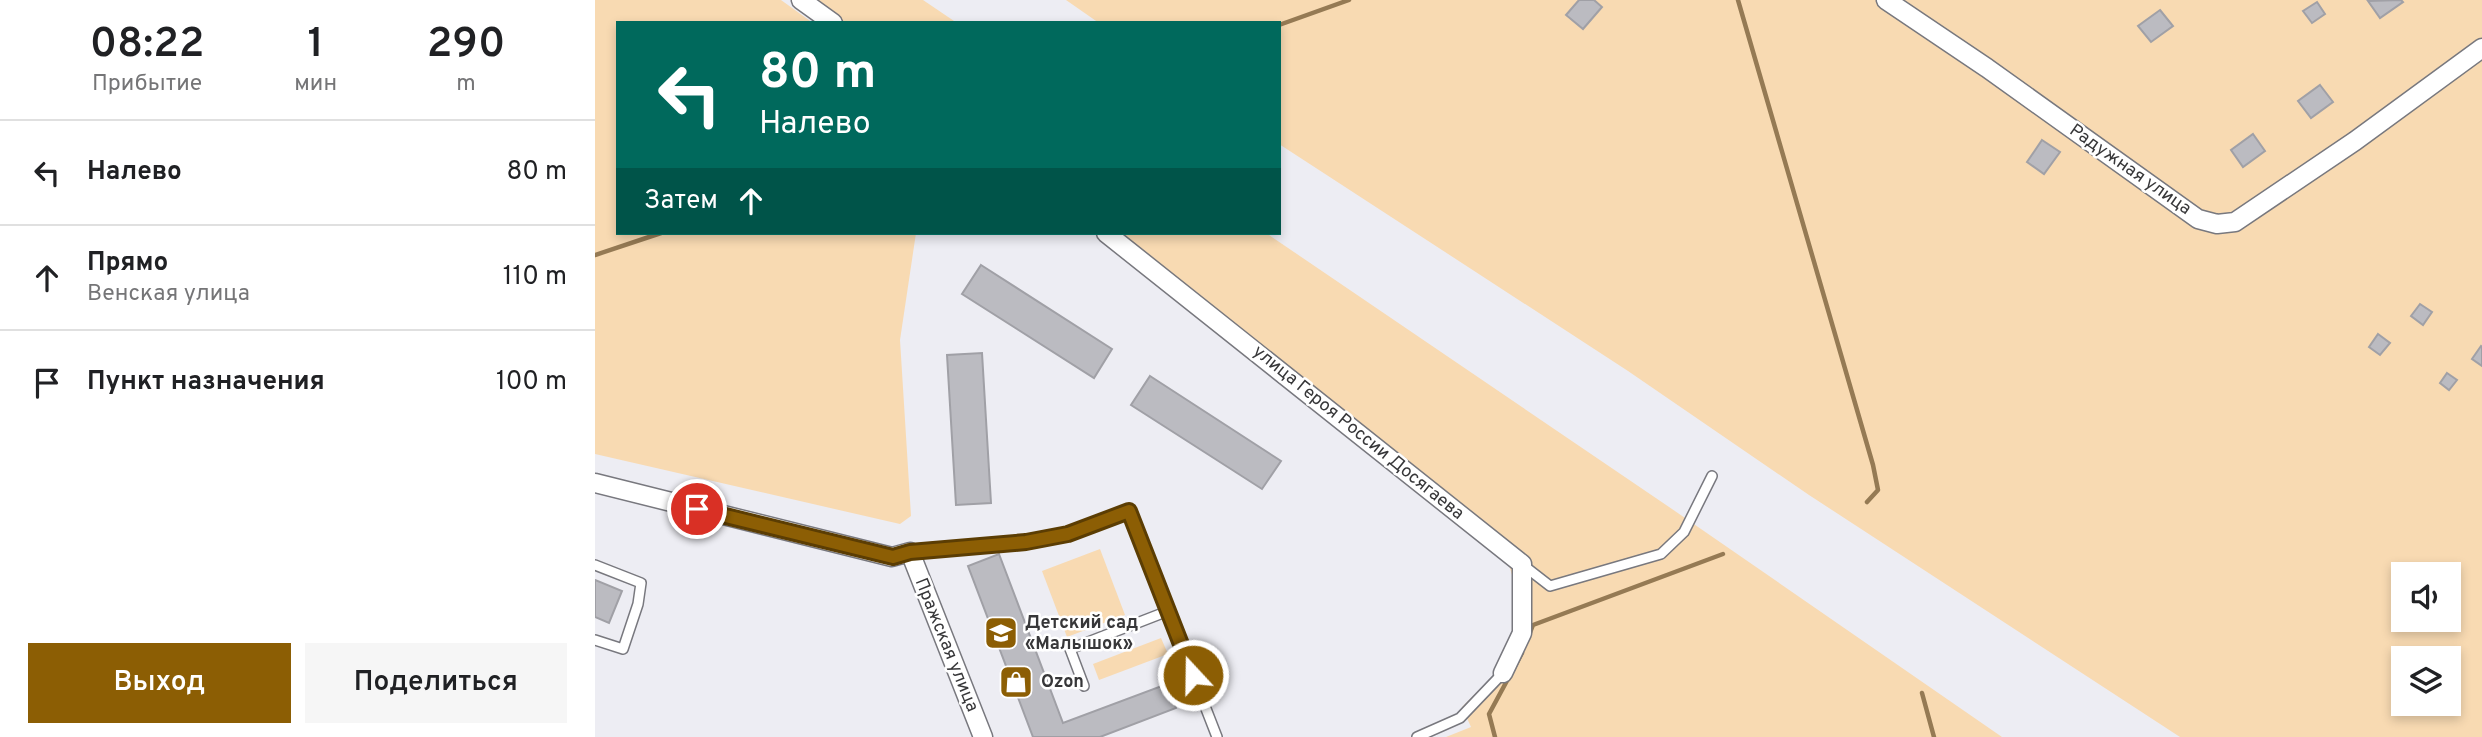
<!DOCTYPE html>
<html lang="ru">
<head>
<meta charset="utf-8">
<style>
	:root { --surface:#fff; --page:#f6f6f6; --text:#202124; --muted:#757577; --line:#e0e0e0; --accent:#8c5e04 }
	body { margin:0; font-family:Overpass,sans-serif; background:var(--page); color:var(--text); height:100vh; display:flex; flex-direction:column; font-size:26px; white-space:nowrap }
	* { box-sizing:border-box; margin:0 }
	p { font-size:23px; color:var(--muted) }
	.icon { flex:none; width:38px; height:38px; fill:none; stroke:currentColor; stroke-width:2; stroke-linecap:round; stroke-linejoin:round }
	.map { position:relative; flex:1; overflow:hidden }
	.sheet { display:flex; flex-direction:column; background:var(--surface); width:595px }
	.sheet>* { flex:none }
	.hud { position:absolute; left:21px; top:21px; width:665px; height:214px; border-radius:0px; box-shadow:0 4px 10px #0003; background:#00695c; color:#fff; overflow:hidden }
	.fabs { position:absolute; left:1796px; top:562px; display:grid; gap:14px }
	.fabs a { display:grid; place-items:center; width:70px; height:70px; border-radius:0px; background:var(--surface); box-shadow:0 4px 10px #0003; font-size:35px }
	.pin { position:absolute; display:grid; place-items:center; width:60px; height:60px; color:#fff; margin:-30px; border:4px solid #fff; border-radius:50%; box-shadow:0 2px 7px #0007 }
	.me { position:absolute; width:77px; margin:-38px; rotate:339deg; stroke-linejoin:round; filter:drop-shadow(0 0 5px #0008) }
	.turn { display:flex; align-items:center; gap:24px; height:147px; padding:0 28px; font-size:32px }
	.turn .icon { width:91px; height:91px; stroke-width:2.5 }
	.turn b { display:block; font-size:49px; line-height:60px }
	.then { display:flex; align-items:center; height:66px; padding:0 28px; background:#0003; gap:14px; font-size:26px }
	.eta { display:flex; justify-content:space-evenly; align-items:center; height:119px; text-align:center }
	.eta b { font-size:42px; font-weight:600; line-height:49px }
	.button { display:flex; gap:14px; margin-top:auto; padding:14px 28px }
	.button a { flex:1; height:80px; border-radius:0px; background:var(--accent); color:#fff; font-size:28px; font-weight:600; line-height:80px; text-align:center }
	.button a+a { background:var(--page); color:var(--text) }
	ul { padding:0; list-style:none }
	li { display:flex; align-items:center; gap:21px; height:105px; padding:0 28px; border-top:2px solid var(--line) }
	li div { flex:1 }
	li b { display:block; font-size:26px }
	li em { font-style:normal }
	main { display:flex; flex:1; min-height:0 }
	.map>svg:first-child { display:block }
	.green { fill:#f8dab2; fill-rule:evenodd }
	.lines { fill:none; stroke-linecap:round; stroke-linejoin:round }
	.stream { stroke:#957a54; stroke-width:4.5 }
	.building { fill:#bbbbc1; stroke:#a0a0a6; stroke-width:2 }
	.lane-casing { stroke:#78787e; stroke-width:12 }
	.street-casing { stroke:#78787e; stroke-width:21 }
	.lane { stroke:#fff; stroke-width:9 }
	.street { stroke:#fff; stroke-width:18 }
	.route-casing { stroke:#5b3d03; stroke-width:18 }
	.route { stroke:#8c5e04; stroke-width:12 }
	.labels { text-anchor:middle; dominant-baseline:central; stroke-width:5; stroke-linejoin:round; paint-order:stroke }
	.street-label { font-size:18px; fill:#373739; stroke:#fff }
	.poi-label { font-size:18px; font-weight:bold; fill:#373739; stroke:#fff; text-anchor:start }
</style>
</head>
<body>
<main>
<section class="sheet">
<div class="eta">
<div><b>08:22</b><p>Прибытие</p></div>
<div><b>1</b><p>мин</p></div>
<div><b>290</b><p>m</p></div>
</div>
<ul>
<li><svg class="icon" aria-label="left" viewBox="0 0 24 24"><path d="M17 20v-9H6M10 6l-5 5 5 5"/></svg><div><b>Налево</b></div><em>80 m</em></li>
<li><svg class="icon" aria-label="ahead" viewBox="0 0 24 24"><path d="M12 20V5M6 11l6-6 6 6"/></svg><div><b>Прямо</b><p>Венская улица</p></div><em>110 m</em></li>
<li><svg class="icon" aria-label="arrive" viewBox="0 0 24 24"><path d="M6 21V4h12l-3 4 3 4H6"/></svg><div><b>Пункт назначения</b></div><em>100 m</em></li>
</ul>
<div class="button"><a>Выход</a><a>Поделиться</a></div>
</section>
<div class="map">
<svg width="1887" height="737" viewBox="0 0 1887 737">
	<rect width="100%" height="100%" fill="#ededf3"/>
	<!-- green -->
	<g class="green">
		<polygon points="0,0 186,0 218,23 23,23 23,233 321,233 305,340 316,516 305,524 0,454"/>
		<polygon points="203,0 328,0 362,23 232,23"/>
		<path d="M 471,0 L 1887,0 L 1887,737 L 1585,737 L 1214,495 L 1033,371 L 684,144 L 684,23 L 504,23 ZM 1808,574 L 1853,574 L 1853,620 L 1808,620 ZM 1808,658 L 1853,658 L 1853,704 L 1808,704 Z"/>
		<polygon points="505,233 671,233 1077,509 1407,737 851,737 876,727 867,707 906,668 923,620 922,591 913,562"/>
		<polygon points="505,549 530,615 472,637 447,571"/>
		<polygon points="566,638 573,654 504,680 498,664"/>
	</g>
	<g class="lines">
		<!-- stream -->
		<g class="stream">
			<polyline points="1143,0 1278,465 1283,490 1272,502"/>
			<polyline points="684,25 754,0"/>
			<polyline points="0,255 66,233"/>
			<polyline points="934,635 938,625 1128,554"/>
			<polyline points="1327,693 1339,737"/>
			<polyline points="900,737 894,714 927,653"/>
		</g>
	</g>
	<!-- building -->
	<g class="building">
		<polygon points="984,0 999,0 1007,7 988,29 971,15"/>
		<polygon points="1806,0 1808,2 1785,18 1773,1"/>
		<polygon points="1722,2 1730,14 1717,23 1708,11"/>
		<polygon points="1565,10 1578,26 1556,42 1543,26"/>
		<polygon points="1725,85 1738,102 1716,118 1703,101"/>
		<polygon points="1658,134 1670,151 1648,167 1636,150"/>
		<polygon points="1447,140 1465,152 1449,174 1432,162"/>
		<polygon points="386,265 517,349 499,378 367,294"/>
		<polygon points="1825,304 1837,312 1828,325 1816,316"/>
		<polygon points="1783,334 1795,343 1785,355 1774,347"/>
		<polygon points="1886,346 1887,347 1887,366 1877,359"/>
		<polygon points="387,353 396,503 361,505 352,355"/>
		<polygon points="1852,373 1862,380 1854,390 1845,383"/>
		<polygon points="555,376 686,461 667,489 536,405"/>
		<polygon points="404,554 468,723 572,684 581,708 505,737 438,737 373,566"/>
		<polygon points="0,580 27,591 14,623 0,617"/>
	</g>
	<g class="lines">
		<defs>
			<g id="lane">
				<polyline points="315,552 431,542 473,534 534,511 622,737"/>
				<polyline points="0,565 46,583 43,604 28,649 0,640"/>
				<polyline points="928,565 955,586 1066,554 1089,532 1117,476"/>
				<polyline points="489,686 475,649 573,611"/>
				<polyline points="822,737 865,718 908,673"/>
			</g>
			<g id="street">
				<polyline points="206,0 238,23"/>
				<polyline points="1291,0 1392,68 1603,219 1622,224 1640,222 1760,141 1887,48"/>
				<polyline points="511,233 927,564 927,633 908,673"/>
				<polyline points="0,483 297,557 315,552 388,737"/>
			</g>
		</defs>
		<!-- lane casing -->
		<use href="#lane" class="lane-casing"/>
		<!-- street casing -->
		<use href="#street" class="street-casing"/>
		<!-- lane -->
		<use href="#lane" class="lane"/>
		<!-- street -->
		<use href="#street" class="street"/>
	</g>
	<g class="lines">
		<defs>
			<polyline id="route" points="102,509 298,557 315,552 431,542 473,534 534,511 598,675"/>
		</defs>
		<!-- route casing -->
		<use href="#route" class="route-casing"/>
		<!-- route -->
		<use href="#route" class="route"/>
	</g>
	<!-- icons -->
	<defs>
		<symbol id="school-square" viewBox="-11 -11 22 22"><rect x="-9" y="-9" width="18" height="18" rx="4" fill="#8c5e04" stroke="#fff"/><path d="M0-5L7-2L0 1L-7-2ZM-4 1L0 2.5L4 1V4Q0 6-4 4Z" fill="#fff"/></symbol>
		<symbol id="shop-square" viewBox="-11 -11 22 22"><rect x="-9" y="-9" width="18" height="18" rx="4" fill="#8c5e04" stroke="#fff"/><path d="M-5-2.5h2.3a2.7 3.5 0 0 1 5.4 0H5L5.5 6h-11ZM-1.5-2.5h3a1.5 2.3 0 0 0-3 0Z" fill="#fff"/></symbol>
	</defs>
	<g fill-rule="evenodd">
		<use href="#school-square" x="387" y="614" width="38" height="38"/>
		<use href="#shop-square" x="402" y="663" width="38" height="38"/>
	</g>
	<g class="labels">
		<!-- street labels -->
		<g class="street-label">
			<text transform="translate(1535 170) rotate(35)">Радужная улица</text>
			<text transform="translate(763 433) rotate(39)">улица Героя России Досягаева</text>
			<text transform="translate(351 645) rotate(68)">Пражская улица</text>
		</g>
		<!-- poi labels -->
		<g class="poi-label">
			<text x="430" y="623">Детский сад<tspan x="430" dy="21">«Малышок»</tspan></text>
			<text x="446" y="682">Ozon</text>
		</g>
	</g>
</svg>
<div class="fabs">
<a><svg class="icon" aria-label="sound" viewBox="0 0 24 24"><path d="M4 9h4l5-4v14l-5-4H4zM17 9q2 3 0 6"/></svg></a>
<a><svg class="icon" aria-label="layers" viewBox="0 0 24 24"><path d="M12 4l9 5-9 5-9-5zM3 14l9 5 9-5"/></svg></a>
</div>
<div class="pin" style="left:102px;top:509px;background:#d93025"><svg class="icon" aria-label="arrive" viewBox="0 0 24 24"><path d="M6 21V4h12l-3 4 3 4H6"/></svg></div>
<svg class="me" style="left:598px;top:675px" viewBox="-20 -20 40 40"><circle r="17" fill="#8c5e04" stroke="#fff" stroke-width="3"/><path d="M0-11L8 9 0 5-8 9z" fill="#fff"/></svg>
<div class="hud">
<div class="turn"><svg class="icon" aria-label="left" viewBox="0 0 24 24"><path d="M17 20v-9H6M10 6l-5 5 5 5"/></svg><div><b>80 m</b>Налево</div></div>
<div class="then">Затем<svg class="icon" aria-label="ahead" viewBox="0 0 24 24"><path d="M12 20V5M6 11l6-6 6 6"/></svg></div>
</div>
</div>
</main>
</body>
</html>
